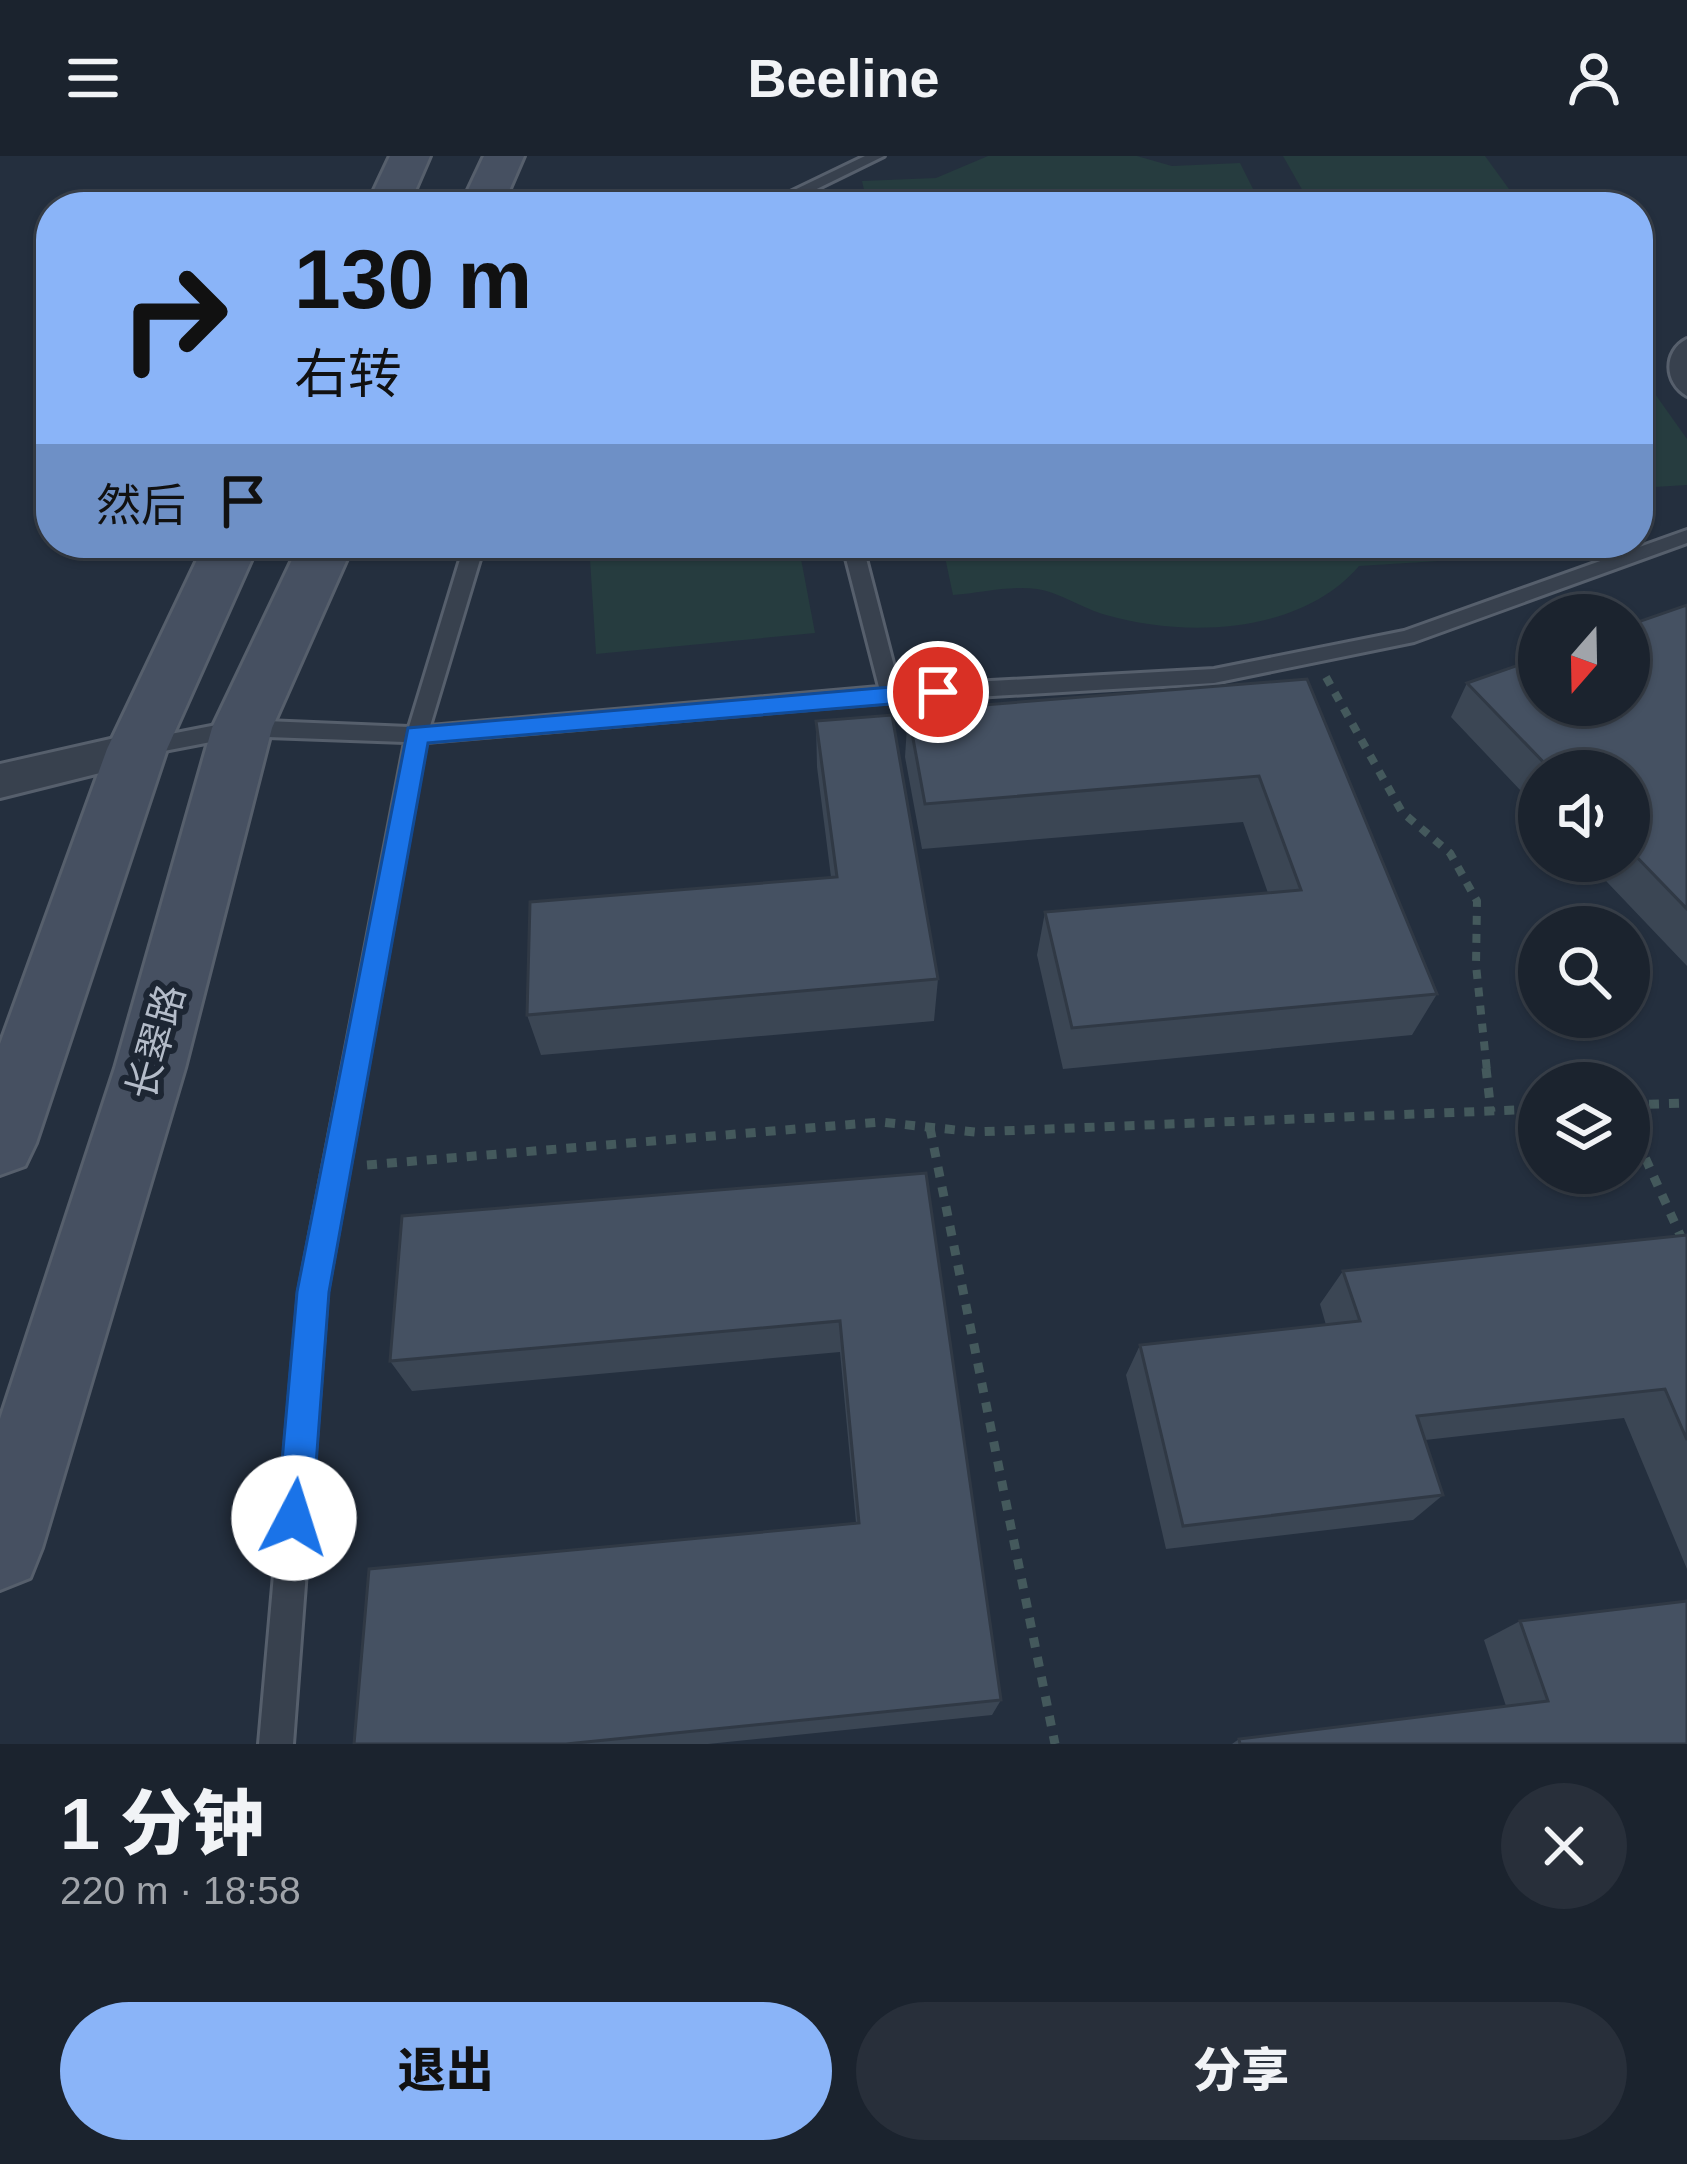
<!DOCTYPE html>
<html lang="zh">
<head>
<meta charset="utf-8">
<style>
	:root { --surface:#1b232e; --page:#282f3a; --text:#f1f3f6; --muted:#a0a4aa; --line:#39404a; --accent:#8ab4f8 }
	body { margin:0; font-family:Arial,"Noto Sans SC",sans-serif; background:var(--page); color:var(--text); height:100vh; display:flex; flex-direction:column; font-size:45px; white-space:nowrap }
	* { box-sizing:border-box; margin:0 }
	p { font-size:39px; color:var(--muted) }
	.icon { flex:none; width:66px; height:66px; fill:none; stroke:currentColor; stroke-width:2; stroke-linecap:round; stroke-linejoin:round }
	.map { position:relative; height:1588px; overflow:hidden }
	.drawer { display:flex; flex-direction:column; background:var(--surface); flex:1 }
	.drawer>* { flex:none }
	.banner { position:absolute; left:36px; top:36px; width:1617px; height:366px; border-radius:48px; box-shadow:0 3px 9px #0004,0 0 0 3px var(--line); background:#8ab4f8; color:#111; overflow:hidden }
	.needle { width:78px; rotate:200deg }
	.controls { position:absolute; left:1518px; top:438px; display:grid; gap:24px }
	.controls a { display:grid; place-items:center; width:132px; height:132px; border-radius:50%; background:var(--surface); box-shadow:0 3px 9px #0004,0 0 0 3px var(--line); font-size:60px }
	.pin { position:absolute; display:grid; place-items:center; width:102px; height:102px; color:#fff; margin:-51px; border:6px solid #fff; border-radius:50%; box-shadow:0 3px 12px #0007 }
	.me { position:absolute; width:132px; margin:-66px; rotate:5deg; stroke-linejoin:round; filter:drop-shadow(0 0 9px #0008) }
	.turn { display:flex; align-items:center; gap:42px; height:252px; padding:0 60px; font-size:54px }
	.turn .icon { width:156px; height:156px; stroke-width:2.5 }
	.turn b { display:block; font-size:84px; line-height:102px }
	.then { display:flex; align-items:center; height:114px; padding:0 60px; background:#0003; gap:24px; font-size:45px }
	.round { display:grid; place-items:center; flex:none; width:126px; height:126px; border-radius:63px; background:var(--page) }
	.summary { display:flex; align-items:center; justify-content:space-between; height:204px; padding:0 60px }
	h1 { font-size:72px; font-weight:800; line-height:90px }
	.action { display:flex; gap:24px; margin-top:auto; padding:24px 60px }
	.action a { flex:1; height:138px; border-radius:72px; background:var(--accent); color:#111; font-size:48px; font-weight:800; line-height:138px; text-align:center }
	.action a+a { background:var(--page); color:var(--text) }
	header { display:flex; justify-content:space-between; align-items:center; height:156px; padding:0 60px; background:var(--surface); font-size:54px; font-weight:800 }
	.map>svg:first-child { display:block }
	.green { fill:#263c3f }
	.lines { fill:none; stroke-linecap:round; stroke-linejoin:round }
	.service-casing { stroke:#565f6c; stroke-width:6 }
	.minor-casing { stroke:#565f6c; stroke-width:6 }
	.secondary-casing { stroke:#565f6c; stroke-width:6 }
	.path-far1 { stroke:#44595c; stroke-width:8; stroke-dasharray:9 9; stroke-linecap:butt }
	.path { stroke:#44595c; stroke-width:9; stroke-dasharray:10 10; stroke-linecap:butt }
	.service { fill:#38414e; fill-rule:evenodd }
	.minor { fill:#38414e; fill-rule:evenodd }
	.secondary { fill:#465061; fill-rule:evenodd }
	.wall { fill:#3b4654 }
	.building { fill:#455162; stroke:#303945; stroke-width:3 }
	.route { fill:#1a73e8; stroke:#114b97; stroke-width:3 }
	.labels { text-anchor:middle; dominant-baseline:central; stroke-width:12; stroke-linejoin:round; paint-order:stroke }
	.street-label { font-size:39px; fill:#b4bcc9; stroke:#1d2633 }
</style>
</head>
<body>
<header><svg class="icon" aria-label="menu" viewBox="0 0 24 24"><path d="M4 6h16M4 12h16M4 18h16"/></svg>Beeline<svg class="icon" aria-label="person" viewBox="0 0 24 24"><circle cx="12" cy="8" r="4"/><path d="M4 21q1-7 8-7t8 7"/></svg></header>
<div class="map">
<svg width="1687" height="1588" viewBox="0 0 1687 1588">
	<rect width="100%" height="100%" fill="#242f3e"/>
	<!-- green -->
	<g class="green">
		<polygon points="988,0 1137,0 1172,10 1240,7 1262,51 868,51 862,25 936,22"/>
		<polygon points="1283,0 1485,0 1522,51 1312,51"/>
		<polygon points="1638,214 1687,283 1687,329 1638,332"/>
		<polygon points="589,387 798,387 815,477 596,498"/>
		<path d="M 942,387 L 1430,387 L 1439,405 L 1359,410 C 1301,478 1186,482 1106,459 C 1084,453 1059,436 1037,433 C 1011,429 979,437 953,439 Z"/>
	</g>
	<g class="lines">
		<defs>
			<g id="service">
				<polygon points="865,0 884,0 780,51 759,51"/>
				<path d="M 1687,183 L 1687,240 C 1664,227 1663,195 1687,183 Z"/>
				<polygon points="1687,374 1687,387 1414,486 1214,527 891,546 426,586 327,1136 293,1588 259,1588 299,1136 405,586 242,580 138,600 127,592 130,586 242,564 409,571 465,387 485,387 430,570 879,531 842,387 862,387 899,530 1214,513 1404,475"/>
			</g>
			<polygon id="minor" points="137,577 152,582 159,593 152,604 0,642 0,608"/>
			<g id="secondary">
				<polygon points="390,0 430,0 408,51 366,51"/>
				<polygon points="484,0 524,0 502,51 460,51"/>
				<polygon points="205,387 259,387 167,593 36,987 25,1010 0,1019 0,888 107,593"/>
				<polygon points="300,387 354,387 272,572 185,912 42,1392 30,1422 0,1434 0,1263 115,912 212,572"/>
			</g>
		</defs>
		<!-- service casing -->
		<use href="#service" class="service-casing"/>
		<!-- minor casing -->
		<use href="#minor" class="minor-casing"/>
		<!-- secondary casing -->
		<use href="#secondary" class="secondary-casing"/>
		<!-- path-far1 -->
		<polyline class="path-far1" points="1326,521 1402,656 1450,697 1477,745 1476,809 1487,915"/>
		<!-- path -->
		<g class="path">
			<polyline points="1486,912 1491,956"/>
			<polyline points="1629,949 1687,947"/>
			<polyline points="1629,966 1687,1094"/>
			<polyline points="930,972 1055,1588"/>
			<polyline points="367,1009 880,966 975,976 1539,953"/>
		</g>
		<!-- service -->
		<use href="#service" class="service"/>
		<!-- minor -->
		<use href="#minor" class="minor"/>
		<!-- secondary -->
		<use href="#secondary" class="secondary"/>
	</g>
	<!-- wall -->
	<g class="wall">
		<polygon points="1687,449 1687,810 1587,705 1629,705 1629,615 1539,615 1539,654 1451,561 1467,527"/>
		<polygon points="1307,523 1437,838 1412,879 1063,913 1037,799 1045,756 1268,737 1243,666 922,693 905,601 908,555"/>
		<polygon points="816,565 938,823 934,865 541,899 527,859 831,721 817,611"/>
		<polygon points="926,1017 1001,1544 992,1559 708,1588 354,1588 856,1367 840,1196 412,1235 390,1205"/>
		<polygon points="1687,1079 1687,1413 1624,1262 1425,1284 1443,1339 1413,1364 1166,1393 1126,1219 1140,1189 1326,1169 1320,1148 1343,1115"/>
		<polygon points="1520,1465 1687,1588 1232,1588 1239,1583 1506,1550 1484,1484"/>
	</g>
	<!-- building -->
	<g class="building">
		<polygon points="1687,449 1687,753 1629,693 1629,615 1552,615 1467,527 1539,502 1539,549 1629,549 1629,469"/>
		<polygon points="1307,523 1437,838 1072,872 1045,756 1301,734 1259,620 925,648 908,555"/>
		<polygon points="892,559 938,823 527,859 530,746 837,721 816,565"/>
		<polygon points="926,1017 1001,1544 566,1588 354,1588 369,1413 859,1367 840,1165 390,1205 402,1060"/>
		<polygon points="1687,1079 1687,1284 1665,1233 1417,1260 1443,1339 1183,1370 1140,1189 1360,1165 1343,1115"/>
		<polygon points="1687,1445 1687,1588 1240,1588 1239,1583 1548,1545 1520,1465"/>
	</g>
	<!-- route -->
	<polygon class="route" points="938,527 949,536 938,544 428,587 329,1136 312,1362 307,1374 294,1379 282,1374 277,1362 297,1136 408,572"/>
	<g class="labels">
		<!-- street labels -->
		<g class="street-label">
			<text transform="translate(156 886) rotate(-74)">长翠路</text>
		</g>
	</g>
</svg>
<div class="controls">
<a><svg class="needle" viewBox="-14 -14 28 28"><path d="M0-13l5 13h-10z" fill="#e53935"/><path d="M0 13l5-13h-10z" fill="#a0a4aa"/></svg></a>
<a><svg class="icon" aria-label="sound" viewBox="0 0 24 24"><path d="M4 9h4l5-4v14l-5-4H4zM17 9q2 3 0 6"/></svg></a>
<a><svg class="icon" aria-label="search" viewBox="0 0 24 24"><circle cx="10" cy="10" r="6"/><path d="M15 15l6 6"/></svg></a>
<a><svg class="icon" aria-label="layers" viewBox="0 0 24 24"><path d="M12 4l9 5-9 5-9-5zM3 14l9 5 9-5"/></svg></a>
</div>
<div class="pin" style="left:938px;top:536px;background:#d93025"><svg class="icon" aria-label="arrive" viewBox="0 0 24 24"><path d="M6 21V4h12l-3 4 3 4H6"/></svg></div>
<svg class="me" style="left:294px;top:1362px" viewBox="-20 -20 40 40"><circle r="19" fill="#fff"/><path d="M0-13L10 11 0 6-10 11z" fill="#1a73e8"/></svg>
<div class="banner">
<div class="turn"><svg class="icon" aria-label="right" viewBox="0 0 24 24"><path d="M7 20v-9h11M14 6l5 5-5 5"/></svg><div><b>130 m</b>右转</div></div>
<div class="then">然后<svg class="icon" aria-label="arrive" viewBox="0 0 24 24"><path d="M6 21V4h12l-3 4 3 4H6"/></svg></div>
</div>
</div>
<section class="drawer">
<div class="summary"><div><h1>1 分钟</h1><p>220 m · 18:58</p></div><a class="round"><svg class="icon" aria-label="close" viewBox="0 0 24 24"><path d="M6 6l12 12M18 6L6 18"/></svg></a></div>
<div class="action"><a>退出</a><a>分享</a></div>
</section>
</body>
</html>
